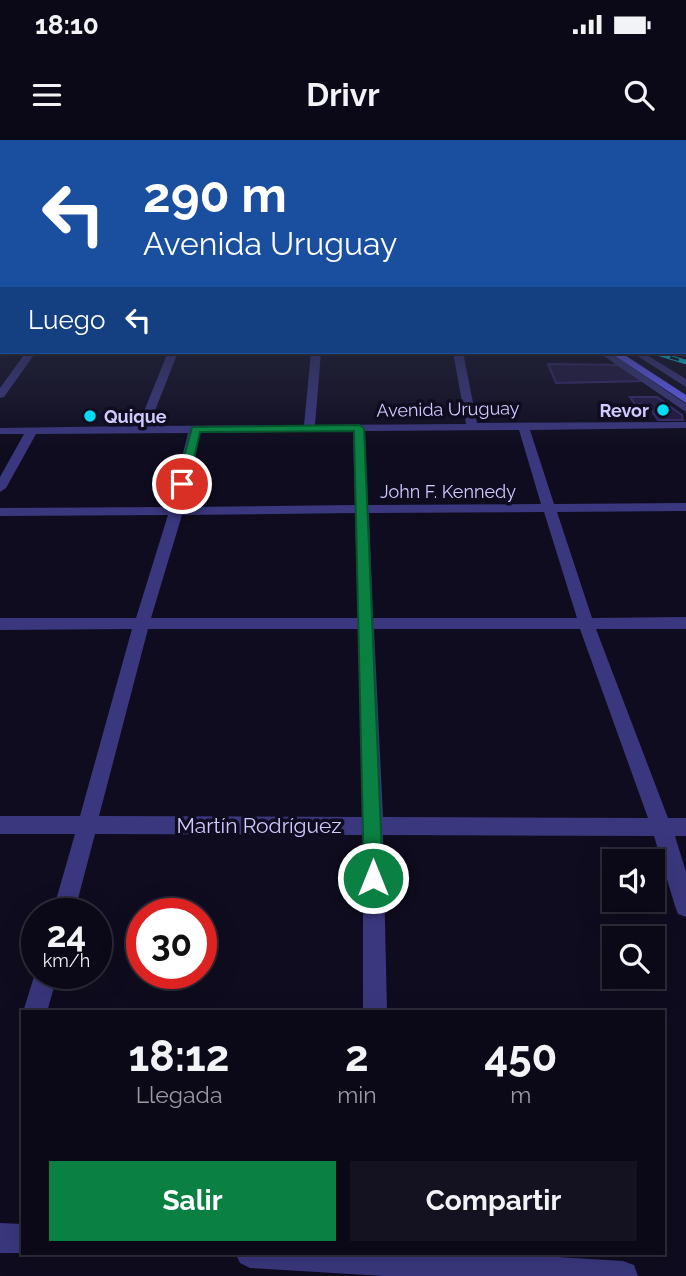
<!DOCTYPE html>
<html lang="es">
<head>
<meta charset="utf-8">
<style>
	:root { --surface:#0b0917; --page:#141220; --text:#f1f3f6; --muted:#9a9aa1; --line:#2b2a36; --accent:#0b8043 }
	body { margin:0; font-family:Raleway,sans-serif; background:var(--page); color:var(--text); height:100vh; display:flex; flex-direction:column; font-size:26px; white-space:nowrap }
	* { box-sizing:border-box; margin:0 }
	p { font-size:23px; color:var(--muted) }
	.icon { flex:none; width:38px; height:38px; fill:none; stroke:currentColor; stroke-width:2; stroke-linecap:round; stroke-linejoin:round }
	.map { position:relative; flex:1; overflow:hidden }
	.panel { position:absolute; left:21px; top:870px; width:644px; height:245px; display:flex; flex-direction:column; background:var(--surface); border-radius:0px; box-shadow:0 7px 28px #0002,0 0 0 2px var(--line) }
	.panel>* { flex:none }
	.hud { position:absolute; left:0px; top:0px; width:686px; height:214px; box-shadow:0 7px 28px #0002,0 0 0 2px var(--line); background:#1a4fa0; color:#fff; overflow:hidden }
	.tools { position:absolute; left:602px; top:709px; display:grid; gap:14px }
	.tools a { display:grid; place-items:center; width:63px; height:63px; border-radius:0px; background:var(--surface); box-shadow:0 7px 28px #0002,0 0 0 2px var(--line); font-size:35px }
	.speed { position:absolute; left:21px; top:758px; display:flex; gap:14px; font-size:35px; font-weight:700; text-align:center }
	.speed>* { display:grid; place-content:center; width:91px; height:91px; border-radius:50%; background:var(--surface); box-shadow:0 7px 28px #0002,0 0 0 2px var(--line); line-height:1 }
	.speed small { font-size:18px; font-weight:400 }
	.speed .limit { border:10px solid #d22; background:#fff; color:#111 }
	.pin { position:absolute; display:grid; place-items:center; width:60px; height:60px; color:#fff; margin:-30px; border:4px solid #fff; border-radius:50%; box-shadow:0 2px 7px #0007 }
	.me { position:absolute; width:77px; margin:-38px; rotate:0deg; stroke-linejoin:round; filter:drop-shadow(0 0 5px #0008) }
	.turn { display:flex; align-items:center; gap:24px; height:147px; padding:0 28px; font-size:32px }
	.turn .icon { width:91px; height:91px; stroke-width:2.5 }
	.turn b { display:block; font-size:49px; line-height:60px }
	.then { display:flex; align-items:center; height:66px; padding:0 28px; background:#0003; gap:14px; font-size:26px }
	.eta { display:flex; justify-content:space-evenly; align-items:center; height:119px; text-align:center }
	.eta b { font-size:42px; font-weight:700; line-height:49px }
	.primary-button { display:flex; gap:14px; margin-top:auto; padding:14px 28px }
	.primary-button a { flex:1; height:80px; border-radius:0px; background:var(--accent); color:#fff; font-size:28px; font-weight:700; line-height:80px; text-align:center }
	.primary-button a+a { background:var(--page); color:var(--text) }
	.status { display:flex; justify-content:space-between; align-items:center; height:49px; padding:0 35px; background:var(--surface); direction:ltr }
	.status svg { height:19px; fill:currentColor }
	header { display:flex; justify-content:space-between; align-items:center; height:91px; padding:0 28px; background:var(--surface); font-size:32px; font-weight:700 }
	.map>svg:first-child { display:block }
	.building { fill:#201840; stroke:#372a6c; stroke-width:2 }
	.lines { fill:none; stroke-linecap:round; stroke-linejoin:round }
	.minor { fill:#3a377e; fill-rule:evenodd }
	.tertiary { fill:#3a377e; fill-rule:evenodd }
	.secondary { fill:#6561ff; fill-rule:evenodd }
	.rail-casing { stroke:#00dcf5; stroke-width:4.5 }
	.rail { stroke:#0f0c1f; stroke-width:2.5; stroke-dasharray:9; stroke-linecap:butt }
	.route { fill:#0b8043; stroke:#07532c; stroke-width:2 }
	.poi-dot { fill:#00dcf5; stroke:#0f0c1f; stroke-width:2.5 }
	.labels { text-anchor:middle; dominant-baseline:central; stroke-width:7; stroke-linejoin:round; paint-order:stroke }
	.far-street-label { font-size:18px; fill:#d0caff; stroke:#0f0c1f }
	.far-poi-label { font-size:18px; font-weight:bold; fill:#d0caff; stroke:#0f0c1f; text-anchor:end }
	.street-label { font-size:21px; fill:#d0caff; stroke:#0f0c1f }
</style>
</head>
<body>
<div class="status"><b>18:10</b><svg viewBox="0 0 49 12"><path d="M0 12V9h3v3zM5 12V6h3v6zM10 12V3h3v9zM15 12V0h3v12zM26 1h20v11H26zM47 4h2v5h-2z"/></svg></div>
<header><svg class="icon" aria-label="menu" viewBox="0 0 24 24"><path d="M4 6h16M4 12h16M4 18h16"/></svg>Drivr<svg class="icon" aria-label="search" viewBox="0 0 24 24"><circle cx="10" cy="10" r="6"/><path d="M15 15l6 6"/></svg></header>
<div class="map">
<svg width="686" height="1136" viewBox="0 0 686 1136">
	<rect width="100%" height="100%" fill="#0f0c1f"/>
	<!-- building -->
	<g class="building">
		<polygon points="548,224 618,225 643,241 556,243"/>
		<polygon points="630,257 657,257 682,275 683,280 658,280 647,264 635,264"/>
	</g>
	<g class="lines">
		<!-- minor -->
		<g class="minor">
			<polygon points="684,148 686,148 686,153 684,152"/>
			<rect x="0" y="176" width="2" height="6"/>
			<rect x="684" y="193" width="2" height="6"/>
			<polygon points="26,212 36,212 4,257 0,258 0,248"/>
			<path d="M 168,212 L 178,212 L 149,286 L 304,285 L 311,212 L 321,212 L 315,285 L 466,284 L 453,212 L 463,212 L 477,283 L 686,282 L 686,288 L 530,290 L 554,364 L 686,363 L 686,371 L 557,372 L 592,478 L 686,477 L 686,489 L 596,489 L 668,678 L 686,678 L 686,696 L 675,696 L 686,732 L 686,777 L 678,774 L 675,766 L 654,696 L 383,695 L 387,872 L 363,872 L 363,695 L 95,694 L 74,774 L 52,774 L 75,694 L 0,694 L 0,676 L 80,676 L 132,489 L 0,490 L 0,478 L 136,478 L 168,375 L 0,376 L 0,368 L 170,367 L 188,293 L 36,294 L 6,348 L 0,352 L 0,337 L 24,294 L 0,294 L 0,288 L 138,286 ZM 519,290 L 541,364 L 368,365 L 365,291 ZM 353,291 L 355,365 L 184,367 L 200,293 ZM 544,372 L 577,478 L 373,478 L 369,373 ZM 355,373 L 358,478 L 151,478 L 182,375 ZM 148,489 L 358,489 L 363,677 L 99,676 ZM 374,489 L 580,489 L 648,678 L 383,677 Z"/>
			<polygon points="598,212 609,212 686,264 686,272"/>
			<polygon points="631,212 642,212 686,239 686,247"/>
			<polygon points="37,827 37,833 58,833 47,872 23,872"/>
			<polygon points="0,1083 23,1084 24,1113 0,1113"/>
			<polygon points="235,1113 491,1113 623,1121 634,1125 638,1136 384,1136 250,1128 240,1123"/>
		</g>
		<!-- tertiary -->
		<polygon class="tertiary" points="684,203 686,204 686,210 684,209"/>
		<!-- secondary -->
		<polygon class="secondary" points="609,212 620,212 686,255 686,263"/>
		<defs>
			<polyline id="rail" points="653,212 686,222"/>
		</defs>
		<!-- rail casing -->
		<use href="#rail" class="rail-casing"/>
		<!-- rail -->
		<use href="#rail" class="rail"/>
	</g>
	<!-- sky -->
	<linearGradient id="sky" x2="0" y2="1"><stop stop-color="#080711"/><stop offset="0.48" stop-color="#31344d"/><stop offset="1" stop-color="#31344d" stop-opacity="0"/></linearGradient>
	<rect width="686" height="307" fill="url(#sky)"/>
	<!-- route -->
	<polygon class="route" points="359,285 364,288 383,738 380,744 373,747 367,744 364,738 354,291 200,292 188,344 182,347 177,344 192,287"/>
	<!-- markers -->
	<g class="poi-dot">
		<circle cx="663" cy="270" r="7"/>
		<circle cx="90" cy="276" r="7"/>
	</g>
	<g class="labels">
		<!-- far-street labels -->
		<g class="far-street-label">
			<text transform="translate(448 269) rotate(-1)">Avenida Uruguay</text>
			<text x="448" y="351">John F. Kennedy</text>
		</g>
		<!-- far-poi labels -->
		<g class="far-poi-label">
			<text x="649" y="270">Revor</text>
			<text x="104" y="276" text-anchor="start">Quique</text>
		</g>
		<!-- street labels -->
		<g class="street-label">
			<text x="259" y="685">Martín Rodríguez</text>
		</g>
	</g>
</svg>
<div class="tools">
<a><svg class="icon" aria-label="sound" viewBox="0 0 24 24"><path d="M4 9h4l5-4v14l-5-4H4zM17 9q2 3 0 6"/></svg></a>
<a><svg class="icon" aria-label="search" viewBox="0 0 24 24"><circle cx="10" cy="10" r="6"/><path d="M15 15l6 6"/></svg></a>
</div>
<div class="speed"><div>24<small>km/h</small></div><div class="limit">30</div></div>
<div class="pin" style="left:182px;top:344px;background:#d93025"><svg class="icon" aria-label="arrive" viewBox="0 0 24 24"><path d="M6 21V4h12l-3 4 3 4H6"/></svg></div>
<svg class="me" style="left:373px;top:738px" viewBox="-20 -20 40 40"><circle r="17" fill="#0b8043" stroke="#fff" stroke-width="3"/><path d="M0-11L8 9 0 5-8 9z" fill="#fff"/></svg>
<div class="hud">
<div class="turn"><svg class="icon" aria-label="left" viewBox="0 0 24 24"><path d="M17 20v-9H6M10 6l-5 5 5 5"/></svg><div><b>290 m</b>Avenida Uruguay</div></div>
<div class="then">Luego<svg class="icon" aria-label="left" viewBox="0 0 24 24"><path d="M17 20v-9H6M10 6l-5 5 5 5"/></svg></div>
</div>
<section class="panel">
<div class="eta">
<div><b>18:12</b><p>Llegada</p></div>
<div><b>2</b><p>min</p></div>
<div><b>450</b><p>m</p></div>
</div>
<div class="primary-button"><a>Salir</a><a>Compartir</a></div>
</section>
</div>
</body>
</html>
